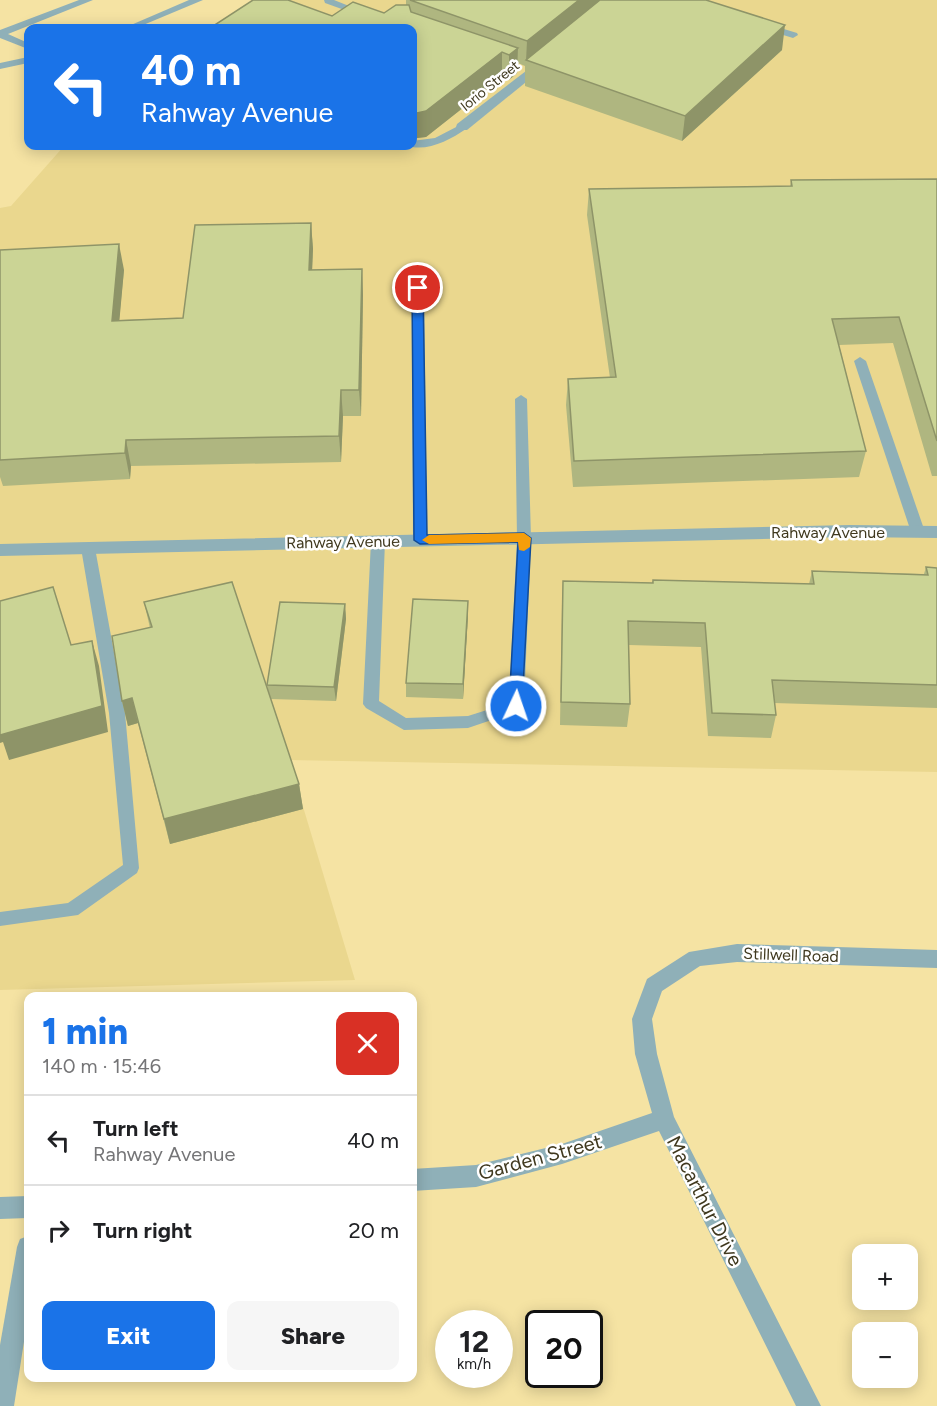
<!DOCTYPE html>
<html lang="en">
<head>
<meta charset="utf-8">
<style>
	:root { --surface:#fff; --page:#f6f6f6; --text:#202124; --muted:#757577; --line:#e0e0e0; --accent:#1a73e8 }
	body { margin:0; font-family:Figtree,sans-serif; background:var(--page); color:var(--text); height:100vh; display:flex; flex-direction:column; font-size:22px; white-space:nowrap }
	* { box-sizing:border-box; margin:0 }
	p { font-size:20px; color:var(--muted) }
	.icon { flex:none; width:33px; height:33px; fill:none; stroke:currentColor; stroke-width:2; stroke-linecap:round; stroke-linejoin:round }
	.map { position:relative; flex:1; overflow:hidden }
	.side { position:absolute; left:24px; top:992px; width:393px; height:390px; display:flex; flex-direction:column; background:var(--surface); border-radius:12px; box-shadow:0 3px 15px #0003 }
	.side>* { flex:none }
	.guide { position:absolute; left:24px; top:24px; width:393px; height:126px; border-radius:12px; box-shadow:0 3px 15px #0003; background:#1a73e8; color:#fff; overflow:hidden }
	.fabs { position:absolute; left:852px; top:1244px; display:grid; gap:12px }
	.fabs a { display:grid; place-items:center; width:66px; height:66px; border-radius:12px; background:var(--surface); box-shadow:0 3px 15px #0003; font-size:30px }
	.speed { position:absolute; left:435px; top:1310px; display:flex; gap:12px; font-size:30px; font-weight:700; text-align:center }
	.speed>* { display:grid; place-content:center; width:78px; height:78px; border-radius:50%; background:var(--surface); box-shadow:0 3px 15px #0003; line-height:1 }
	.speed small { font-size:15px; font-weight:400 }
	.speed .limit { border:3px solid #111; border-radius:9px; background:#fff; color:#111 }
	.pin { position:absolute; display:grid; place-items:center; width:51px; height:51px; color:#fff; margin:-26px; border:3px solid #fff; border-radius:50%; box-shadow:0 2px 6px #0007 }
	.me { position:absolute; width:66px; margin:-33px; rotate:3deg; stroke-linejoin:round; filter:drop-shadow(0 0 4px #0008) }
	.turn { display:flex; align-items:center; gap:21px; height:126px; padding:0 18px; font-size:27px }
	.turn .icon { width:78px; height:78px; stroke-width:2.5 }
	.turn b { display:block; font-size:42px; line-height:51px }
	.round { display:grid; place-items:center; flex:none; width:63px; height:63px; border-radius:12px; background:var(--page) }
	.summary { display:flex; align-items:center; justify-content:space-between; height:102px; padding:0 18px }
	h1 { font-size:36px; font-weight:800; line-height:45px; color:var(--accent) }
	.primary-button { display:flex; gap:12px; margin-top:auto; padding:12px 18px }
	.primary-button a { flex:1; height:69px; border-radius:12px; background:var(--accent); color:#fff; font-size:24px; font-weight:800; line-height:69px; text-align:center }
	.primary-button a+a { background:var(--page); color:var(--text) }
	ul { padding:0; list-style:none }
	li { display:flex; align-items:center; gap:18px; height:90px; padding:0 18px; border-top:2px solid var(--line) }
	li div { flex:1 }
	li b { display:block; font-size:22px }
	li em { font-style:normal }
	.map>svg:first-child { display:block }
	.built { fill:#ead78e }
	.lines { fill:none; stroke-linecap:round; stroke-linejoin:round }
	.lane { fill:#8fb0b8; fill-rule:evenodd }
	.street { fill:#8fb0b8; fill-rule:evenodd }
	.wall { fill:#afb680 }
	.shaded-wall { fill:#8e9468 }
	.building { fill:#cbd495; stroke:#8e9468; stroke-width:1.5 }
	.route { fill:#1a73e8; stroke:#114b97; stroke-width:1.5 }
	.slow { fill:#f59e0b }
	.labels { text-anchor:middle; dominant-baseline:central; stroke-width:5; stroke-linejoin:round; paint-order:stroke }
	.far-street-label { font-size:14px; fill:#40391f; stroke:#fff }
	.street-label { font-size:16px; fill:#40391f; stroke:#fff }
	.near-street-label { font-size:20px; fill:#40391f; stroke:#fff }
</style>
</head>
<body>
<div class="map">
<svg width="937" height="1406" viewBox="0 0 937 1406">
	<rect width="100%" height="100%" fill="#f5e3a3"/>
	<!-- built -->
	<polygon class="built" points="265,0 937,0 937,772 289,760 355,980 0,990 0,208 11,206 64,146 412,146 412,28 212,28 226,18"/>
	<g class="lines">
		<!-- lane -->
		<g class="lane">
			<polygon points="79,0 93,0 8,34 28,43 28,49 0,38 0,30"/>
			<polygon points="189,0 203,0 136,28 124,28"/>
			<polygon points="324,0 334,0 369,14 364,17 325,3"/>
			<polygon points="764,23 797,33 798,35 793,38 760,28 759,26"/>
			<polygon points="28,57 28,63 0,69 0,63"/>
			<path d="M 462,124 L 466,125 L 466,129 C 450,140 427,152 408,146 L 412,146 L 412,141 L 435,138 Z"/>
			<polygon points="418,285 424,289 427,540 420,545 413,540 412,289"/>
			<polygon points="860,357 866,361 925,532 923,535 918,537 911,532 854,361"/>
			<polygon points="521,395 527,399 531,538 524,706 521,710 468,728 404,730 366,708 363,704 371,541 378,536 385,541 379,701 406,718 468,716 509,703 517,538 515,399"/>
			<polygon points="88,543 95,548 125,713 139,868 137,873 78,915 0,926 0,912 68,903 123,865 109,713 81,548"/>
		</g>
		<!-- street -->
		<g class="street">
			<polygon points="543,58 549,62 547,65 467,130 457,130 456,127 457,124"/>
			<polygon points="850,525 937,526 937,538 850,537 0,556 0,544"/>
			<polygon points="737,944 937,950 937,968 737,962 700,966 662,991 652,1019 657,1054 674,1117 821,1406 796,1406 659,1131 562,1164 476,1187 412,1191 412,1169 476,1165 562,1144 652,1113 635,1054 632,1019 647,979 689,952"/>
			<polygon points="28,1196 28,1218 0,1219 0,1197"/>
			<polygon points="28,1236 28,1316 14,1406 0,1406 0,1345 17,1247 20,1239"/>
		</g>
	</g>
	<!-- wall -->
	<g class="wall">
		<polygon points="406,0 706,0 782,50 682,141 525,86 525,66 518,63 517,73 509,80 502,77 426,137 417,138 412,136 412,28 332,16 384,13 406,5"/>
		<polygon points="120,146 134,146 129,149"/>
		<polygon points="937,179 937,476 932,476 893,343 839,345 866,451 859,477 573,487 566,405 568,379 610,378 587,215 589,189 790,186 791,180"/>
		<polygon points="311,223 313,249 312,270 362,269 363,295 361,416 343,416 341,462 131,466 130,479 3,486 0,477 0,250 124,270 119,320 183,318"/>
		<polygon points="926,567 937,568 937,708 774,703 776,715 771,738 708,736 701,647 629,645 630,704 627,727 560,725 562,604 563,581 652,583 653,580 809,584 812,571 924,574"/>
		<polygon points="144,602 268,691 267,685 345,604 346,619 336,701 271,699 299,784 303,809 170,844 138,723 128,726 122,701 150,628"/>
		<polygon points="468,615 463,699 406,697 406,683"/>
	</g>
	<!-- shaded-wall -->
	<g class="shaded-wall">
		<polygon points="579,0 609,0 526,61 527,41"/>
		<polygon points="785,25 782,50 682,141 685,116"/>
		<polygon points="518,48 517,73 509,80 509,55"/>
		<polygon points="502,52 502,77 426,137 417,138 417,113"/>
		<polygon points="311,223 313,249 311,296 309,270"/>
		<polygon points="119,244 124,270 117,347 112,321"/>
		<polygon points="362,269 363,295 361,416 359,390"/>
		<polygon points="341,390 343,416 341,462 339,436"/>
		<polygon points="126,440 131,466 130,479 125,453"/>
		<polygon points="468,601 468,615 463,699 463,684"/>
		<polygon points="345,604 346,619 336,701 334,687"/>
		<polygon points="92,641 99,666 108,732 9,760 3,742 0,743 0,729"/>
		<polygon points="132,698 138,723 128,726 122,701"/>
		<polygon points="299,784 303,809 170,844 164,819"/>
	</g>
	<!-- building -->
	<g class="building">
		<polygon points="253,0 288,0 332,16 353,2 384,13 396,5 409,5 411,12 518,48 509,55 502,52 426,111 417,113 412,111 412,28 210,28"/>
		<polygon points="410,0 579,0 527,41"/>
		<polygon points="600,0 706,0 785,25 685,116 526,60"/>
		<polygon points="937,179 937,441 899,317 832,319 866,451 574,461 568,379 616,377 589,189 792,186 791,180"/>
		<polygon points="311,223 309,270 362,269 359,390 341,390 339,436 126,440 125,453 0,460 0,250 119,244 112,321 183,318 195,225"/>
		<polygon points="926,567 937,568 937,685 772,680 776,715 712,713 705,623 628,621 630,704 561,702 563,581 653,583 653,580 814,584 812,571 928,575"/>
		<polygon points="232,582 299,784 164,819 132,698 122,701 112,636 152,627 144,602"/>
		<polygon points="53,587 71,645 92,641 102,706 0,735 0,601"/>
		<polygon points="413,599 468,601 463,684 406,683"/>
		<polygon points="280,602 345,604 334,687 267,685"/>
	</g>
	<!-- route -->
	<polygon class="route" points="418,285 423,288 427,535 524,533 531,538 522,706 516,711 509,706 518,542 420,544 414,540 412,288"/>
	<!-- slow -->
	<polygon class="slow" points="524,533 531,538 530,547 524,551 519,550 518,542 429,544 422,540 429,535"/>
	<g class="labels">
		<!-- far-street labels -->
		<g class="far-street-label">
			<text transform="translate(490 86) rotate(-39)">Iorio Street</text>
		</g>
		<!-- street labels -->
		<g class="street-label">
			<text x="828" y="532">Rahway Avenue</text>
			<text transform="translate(343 542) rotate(-1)">Rahway Avenue</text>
			<text transform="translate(791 955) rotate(2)">Stillwell Road</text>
		</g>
		<!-- near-street labels -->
		<g class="near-street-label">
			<text transform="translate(540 1157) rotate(-15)">Garden Street</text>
			<text transform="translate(705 1201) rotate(63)">Macarthur Drive</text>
		</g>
	</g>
</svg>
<div class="fabs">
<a>+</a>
<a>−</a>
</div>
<div class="speed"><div>12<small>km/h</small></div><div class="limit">20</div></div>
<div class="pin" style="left:418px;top:288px;background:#d93025"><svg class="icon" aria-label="arrive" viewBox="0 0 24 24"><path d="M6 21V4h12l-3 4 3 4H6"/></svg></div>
<svg class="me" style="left:516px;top:706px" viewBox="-20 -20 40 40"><circle r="17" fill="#1a73e8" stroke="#fff" stroke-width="3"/><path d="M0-11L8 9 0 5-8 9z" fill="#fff"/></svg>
<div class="guide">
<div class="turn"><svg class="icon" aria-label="left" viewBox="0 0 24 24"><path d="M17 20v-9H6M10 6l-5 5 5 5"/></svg><div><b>40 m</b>Rahway Avenue</div></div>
</div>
<section class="side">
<div class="summary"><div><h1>1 min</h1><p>140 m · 15:46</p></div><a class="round" style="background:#d93025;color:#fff"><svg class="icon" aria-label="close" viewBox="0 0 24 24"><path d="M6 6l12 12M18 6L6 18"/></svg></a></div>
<ul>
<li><svg class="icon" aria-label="left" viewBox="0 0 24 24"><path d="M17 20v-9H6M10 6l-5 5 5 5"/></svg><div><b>Turn left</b><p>Rahway Avenue</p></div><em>40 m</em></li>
<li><svg class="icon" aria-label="right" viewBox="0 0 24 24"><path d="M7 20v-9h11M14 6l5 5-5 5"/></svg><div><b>Turn right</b></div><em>20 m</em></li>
</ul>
<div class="primary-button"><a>Exit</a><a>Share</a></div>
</section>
</div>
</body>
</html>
